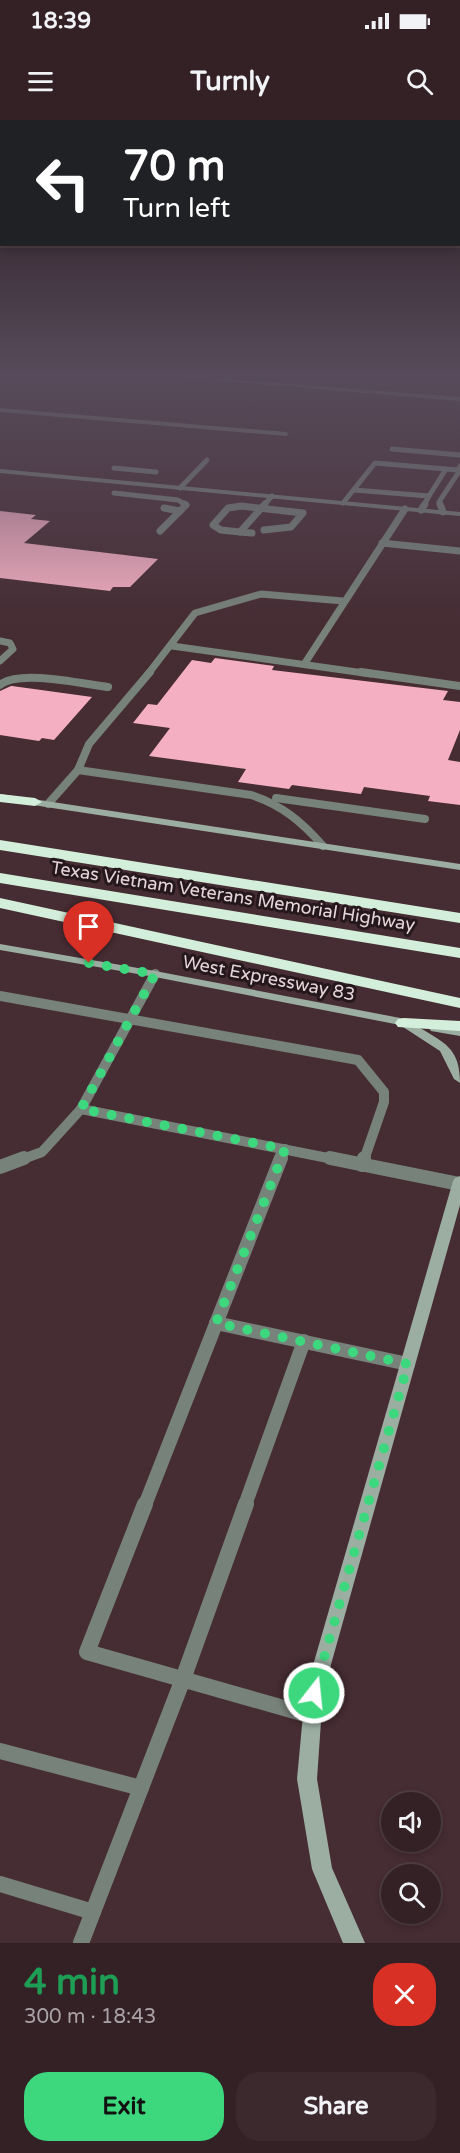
<!DOCTYPE html>
<html lang="en">
<head>
<meta charset="utf-8">
<style>
	:root { --surface:#342126; --page:#3c292e; --text:#f1f3f6; --muted:#a9a3a7; --line:#4e3e43; --accent:#3dd77e }
	body { margin:0; font-family:"Varela Round",sans-serif; background:var(--page); color:var(--text); height:100vh; display:flex; flex-direction:column; font-size:22px; white-space:nowrap }
	* { box-sizing:border-box; margin:0 }
	p { font-size:20px; color:var(--muted) }
	.icon { flex:none; width:33px; height:33px; fill:none; stroke:currentColor; stroke-width:2; stroke-linecap:round; stroke-linejoin:round }
	.map { position:relative; height:1823px; overflow:hidden }
	.panel { display:flex; flex-direction:column; background:var(--surface); flex:1 }
	.panel>* { flex:none }
	.banner { position:absolute; left:0px; top:0px; width:460px; height:126px; box-shadow:0 3px 9px #0003,0 0 0 2px var(--line); background:#202124; color:#fff; overflow:hidden }
	.controls { position:absolute; left:381px; top:1672px; display:grid; gap:12px }
	.controls a { display:grid; place-items:center; width:60px; height:60px; border-radius:50%; background:var(--surface); box-shadow:0 3px 9px #0003,0 0 0 2px var(--line); font-size:30px }
	.pin { position:absolute; display:grid; place-items:center; width:51px; height:51px; color:#fff; margin:-62px -26px; border-radius:50% 50% 50% 0; rotate:-45deg; box-shadow:0 0 6px #0007 }
	.pin .icon { rotate:45deg }
	.me { position:absolute; width:66px; margin:-33px; rotate:16deg; stroke-linejoin:round; filter:drop-shadow(0 0 4px #0008) }
	.turn { display:flex; align-items:center; gap:21px; height:126px; padding:0 24px; font-size:27px }
	.turn .icon { width:78px; height:78px; stroke-width:2.5 }
	.turn b { display:block; font-size:42px; line-height:51px }
	.round { display:grid; place-items:center; flex:none; width:63px; height:63px; border-radius:24px; background:var(--page) }
	.headline { display:flex; align-items:center; justify-content:space-between; height:102px; padding:0 24px }
	h1 { font-size:36px; font-weight:700; line-height:45px; color:#1e9e55 }
	.action { display:flex; gap:12px; margin-top:auto; padding:12px 24px }
	.action a { flex:1; height:69px; border-radius:24px; background:var(--accent); color:#111; font-size:24px; font-weight:700; line-height:69px; text-align:center }
	.action a+a { background:var(--page); color:var(--text) }
	.status { display:flex; justify-content:space-between; align-items:center; height:42px; padding:0 30px; background:var(--surface); direction:ltr }
	.status svg { height:16px; fill:currentColor }
	header { display:flex; justify-content:space-between; align-items:center; height:78px; padding:0 24px; background:var(--surface); font-size:27px; font-weight:700 }
	.map>svg:first-child { display:block }
	.building { fill:#f5afc2 }
	.lines { fill:none; stroke-linecap:round; stroke-linejoin:round }
	.service-far5 { stroke:#77827a; stroke-width:5 }
	.service-far4 { stroke:#77827a; stroke-width:7 }
	.service-far3 { stroke:#77827a; stroke-width:8 }
	.service-far2 { stroke:#77827a; stroke-width:10 }
	.service-far1 { stroke:#77827a; stroke-width:14 }
	.service { stroke:#77827a; stroke-width:16 }
	.minor { fill:#77827a; fill-rule:evenodd }
	.tertiary { fill:#77827a; fill-rule:evenodd }
	.secondary { fill:#9caea1; fill-rule:evenodd }
	.motorway { fill:#d3eeda; fill-rule:evenodd }
	.route { stroke:#3dd77e; stroke-width:10; stroke-dasharray:0 18 }
	.labels { text-anchor:middle; dominant-baseline:central; stroke-width:6; stroke-linejoin:round; paint-order:stroke }
	.street-label { font-size:18px; fill:#e6d5d9; stroke:#24181c }
</style>
</head>
<body>
<div class="status"><b>18:39</b><svg viewBox="0 0 49 12"><path d="M0 12V9h3v3zM5 12V6h3v6zM10 12V3h3v9zM15 12V0h3v12zM26 1h20v11H26zM47 4h2v5h-2z"/></svg></div>
<header><svg class="icon" aria-label="menu" viewBox="0 0 24 24"><path d="M4 6h16M4 12h16M4 18h16"/></svg>Turnly<svg class="icon" aria-label="search" viewBox="0 0 24 24"><circle cx="10" cy="10" r="6"/><path d="M15 15l6 6"/></svg></header>
<div class="map">
<svg width="460" height="1823" viewBox="0 0 460 1823">
	<rect width="100%" height="100%" fill="#462c33"/>
	<!-- building -->
	<g class="building">
		<polygon points="0,391 36,395 31,399 50,401 24,423 158,439 130,467 113,467 110,471 0,458"/>
		<polygon points="215,538 274,546 272,550 448,571 443,580 460,582 460,610 448,640 460,642 460,685 428,681 430,676 364,667 361,674 292,665 289,669 238,662 246,649 149,636 170,608 133,603 148,584 157,585 192,540 211,543"/>
		<polygon points="11,566 12,566 92,577 54,620 42,618 39,621 0,615 0,571"/>
	</g>
	<g class="lines">
		<!-- service-far5 -->
		<g class="service-far5">
			<polyline points="392,329 460,335"/>
			<polyline points="114,348 156,352"/>
			<polyline points="180,368 207,340"/>
			<polyline points="354,370 429,376 424,385"/>
			<polyline points="114,373 178,380 186,385"/>
			<polyline points="429,376 446,349"/>
			<polyline points="343,383 375,343 458,350 460,346"/>
			<polyline points="264,385 272,376"/>
			<polyline points="440,385 439,382 460,350"/>
		</g>
		<!-- service-far4 -->
		<g class="service-far4">
			<polyline points="440,384 443,392"/>
			<polyline points="164,388 180,391"/>
			<polyline points="421,390 425,384"/>
			<polyline points="160,411 186,385 184,384"/>
			<polyline points="240,412 221,410 213,405 228,388 241,386 303,393 291,407 264,410"/>
			<polyline points="252,413 240,412 265,384"/>
			<polyline points="382,423 460,431"/>
			<polyline points="0,521 10,523 13,529 0,541"/>
			<polyline points="172,526 371,554"/>
			<polyline points="305,543 405,389"/>
			<polyline points="148,554 195,493 261,474 343,481"/>
		</g>
		<!-- service-far3 -->
		<g class="service-far3">
			<polyline points="361,552 460,566"/>
			<path d="M 0,565 C 19,549 83,564 108,567"/>
			<path d="M 78,650 L 251,675 C 282,685 302,702 323,726"/>
			<polyline points="276,678 425,699"/>
			<polyline points="48,684 78,650 89,624 150,552"/>
		</g>
		<!-- service-far2 -->
		<g class="service-far2">
			<polyline points="155,854 81,989 338,1040"/>
			<polyline points="0,876 358,940 384,972 384,982 364,1040"/>
			<polyline points="20,1040 42,1032 81,989"/>
			<polyline points="281,1040 285,1029"/>
		</g>
		<!-- service-far1 -->
		<g class="service-far1">
			<polyline points="330,1038 459,1064"/>
			<polyline points="362,1045 364,1038"/>
			<polyline points="0,1047 24,1038"/>
			<polyline points="216,1203 408,1244"/>
			<polyline points="145,1385 281,1038"/>
			<polyline points="245,1385 304,1221"/>
		</g>
		<!-- service -->
		<g class="service">
			<polyline points="145,1384 87,1532 312,1596"/>
			<polyline points="0,1631 141,1668"/>
			<polyline points="0,1764 93,1792"/>
			<polyline points="81,1823 183,1559 246,1384"/>
		</g>
		<!-- minor -->
		<g class="minor">
			<polygon points="240,252 246,252 226,261 221,260"/>
			<polygon points="0,288 286,312 289,314 286,316 0,292"/>
			<polygon points="0,349 460,392 460,396 0,353"/>
		</g>
		<!-- tertiary -->
		<polygon class="tertiary" points="115,252 132,252 460,277 460,281"/>
		<!-- secondary -->
		<g class="secondary">
			<polygon points="0,674 460,744 460,750 0,680"/>
			<path d="M 0,824 L 155,851 L 416,901 L 418,904 L 417,906 C 444,923 460,927 460,963 L 454,959 L 440,931 L 400,905 L 155,857 L 0,830 Z"/>
			<polygon points="435,904 460,908 460,916 431,911 429,908 431,905"/>
			<polygon points="460,1056 460,1085 323,1573 317,1659 332,1748 365,1823 343,1823 312,1749 297,1659 305,1573 453,1061 455,1058"/>
		</g>
		<!-- motorway -->
		<g class="motorway">
			<polygon points="0,674 35,678 42,682 35,686 0,682"/>
			<polygon points="0,720 460,793 460,803 0,730"/>
			<polygon points="0,753 460,828 460,838 0,763"/>
			<polygon points="0,778 460,878 460,888 0,788"/>
			<polygon points="404,898 460,901 460,911 398,907 395,903 398,899"/>
		</g>
	</g>
	<!-- sky -->
	<linearGradient id="sky" x2="0" y2="1"><stop stop-color="#26181c"/><stop offset="0.5" stop-color="#574b5b"/><stop offset="1" stop-color="#574b5b" stop-opacity="0"/></linearGradient>
	<rect width="460" height="507" fill="url(#sky)"/>
	<g class="lines">
		<!-- route -->
		<polyline class="route" points="89,843 155,854 81,989 285,1029 216,1203 408,1244 314,1573"/>
	</g>
	<g class="labels">
		<!-- street labels -->
		<g class="street-label">
			<text transform="translate(233 776) rotate(9)">Texas Vietnam Veterans Memorial Highway</text>
			<text transform="translate(269 858) rotate(11)">West Expressway 83</text>
		</g>
	</g>
</svg>
<div class="controls">
<a><svg class="icon" aria-label="sound" viewBox="0 0 24 24"><path d="M4 9h4l5-4v14l-5-4H4zM17 9q2 3 0 6"/></svg></a>
<a><svg class="icon" aria-label="search" viewBox="0 0 24 24"><circle cx="10" cy="10" r="6"/><path d="M15 15l6 6"/></svg></a>
</div>
<div class="pin" style="left:89px;top:843px;background:#d93025"><svg class="icon" aria-label="arrive" viewBox="0 0 24 24"><path d="M6 21V4h12l-3 4 3 4H6"/></svg></div>
<svg class="me" style="left:314px;top:1573px" viewBox="-20 -20 40 40"><circle r="17" fill="#3dd77e" stroke="#fff" stroke-width="3"/><path d="M0-11L8 9 0 5-8 9z" fill="#fff"/></svg>
<div class="banner">
<div class="turn"><svg class="icon" aria-label="left" viewBox="0 0 24 24"><path d="M17 20v-9H6M10 6l-5 5 5 5"/></svg><div><b>70 m</b>Turn left</div></div>
</div>
</div>
<section class="panel">
<div class="headline"><div><h1>4 min</h1><p>300 m · 18:43</p></div><a class="round" style="background:#d93025;color:#fff"><svg class="icon" aria-label="close" viewBox="0 0 24 24"><path d="M6 6l12 12M18 6L6 18"/></svg></a></div>
<div class="action"><a>Exit</a><a>Share</a></div>
</section>
</body>
</html>
